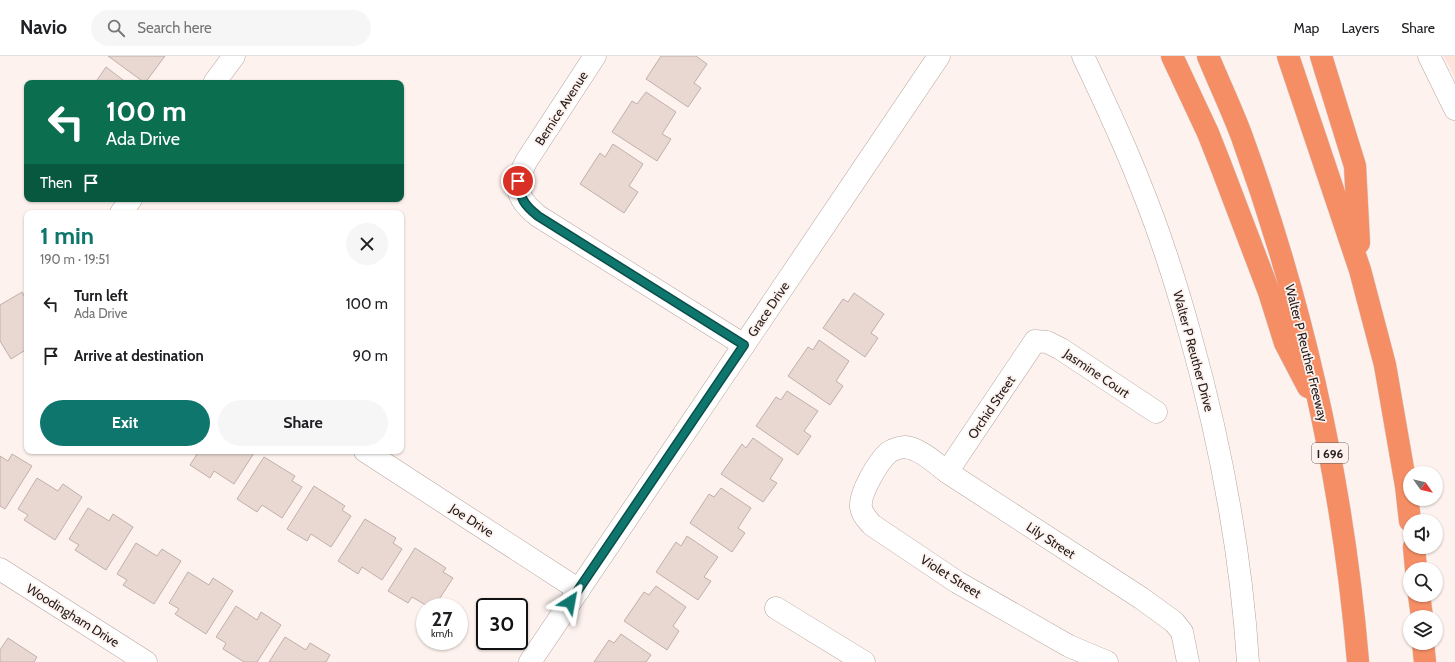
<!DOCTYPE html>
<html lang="en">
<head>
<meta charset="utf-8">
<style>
	:root { --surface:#fff; --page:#f6f6f6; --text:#202124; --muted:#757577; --line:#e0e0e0; --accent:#0f766e }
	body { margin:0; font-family:Cabin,sans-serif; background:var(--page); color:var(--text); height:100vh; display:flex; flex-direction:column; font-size:15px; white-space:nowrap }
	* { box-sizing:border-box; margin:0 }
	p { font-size:13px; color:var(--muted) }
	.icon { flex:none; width:22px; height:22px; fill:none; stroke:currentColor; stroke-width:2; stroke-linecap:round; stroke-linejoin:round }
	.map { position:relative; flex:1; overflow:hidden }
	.drawer { position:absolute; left:24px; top:154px; width:380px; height:244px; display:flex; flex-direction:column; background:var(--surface); border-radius:8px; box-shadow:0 1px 3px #0004 }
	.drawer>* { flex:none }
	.hud { position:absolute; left:24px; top:24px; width:380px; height:122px; border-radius:8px; box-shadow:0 1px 3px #0004; background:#0b6e4f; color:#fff; overflow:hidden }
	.needle { width:26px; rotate:124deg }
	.tools { position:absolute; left:1403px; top:410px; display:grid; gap:8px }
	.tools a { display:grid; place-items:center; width:40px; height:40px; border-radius:50%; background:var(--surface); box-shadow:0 1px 3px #0004; font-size:20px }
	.speed { position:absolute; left:416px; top:542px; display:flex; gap:8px; font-size:20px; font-weight:700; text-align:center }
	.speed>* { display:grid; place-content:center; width:52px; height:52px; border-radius:50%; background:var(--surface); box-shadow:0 1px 3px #0004; line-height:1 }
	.speed small { font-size:10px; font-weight:400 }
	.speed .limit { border:2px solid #111; border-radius:6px; background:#fff; color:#111 }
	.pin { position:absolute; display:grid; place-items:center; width:34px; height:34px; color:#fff; margin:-17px; border:2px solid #fff; border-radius:50%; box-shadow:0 1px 4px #0007 }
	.me { position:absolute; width:44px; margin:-22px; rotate:34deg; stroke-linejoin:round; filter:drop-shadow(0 0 3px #0008) }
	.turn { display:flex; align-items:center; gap:14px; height:84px; padding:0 16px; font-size:18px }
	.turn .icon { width:52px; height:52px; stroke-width:2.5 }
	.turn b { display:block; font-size:28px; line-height:34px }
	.then { display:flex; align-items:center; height:38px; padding:0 16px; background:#0003; gap:8px; font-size:15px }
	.round { display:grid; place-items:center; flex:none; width:42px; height:42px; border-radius:21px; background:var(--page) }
	.summary { display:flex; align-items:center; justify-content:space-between; height:68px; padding:0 16px }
	h1 { font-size:24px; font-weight:700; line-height:30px; color:var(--accent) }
	.action { display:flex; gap:8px; margin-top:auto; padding:8px 16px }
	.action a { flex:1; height:46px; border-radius:24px; background:var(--accent); color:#fff; font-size:16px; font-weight:700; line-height:46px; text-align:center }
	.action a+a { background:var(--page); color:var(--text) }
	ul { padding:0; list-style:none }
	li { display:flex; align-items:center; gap:12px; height:52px; padding:0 16px }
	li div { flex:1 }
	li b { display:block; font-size:15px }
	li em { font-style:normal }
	header { display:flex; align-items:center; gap:24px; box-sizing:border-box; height:56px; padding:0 20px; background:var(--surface); border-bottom:1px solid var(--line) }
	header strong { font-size:19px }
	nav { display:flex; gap:22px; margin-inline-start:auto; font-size:14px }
	.search { width:280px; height:36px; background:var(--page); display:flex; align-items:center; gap:10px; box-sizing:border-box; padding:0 14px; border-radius:22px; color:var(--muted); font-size:15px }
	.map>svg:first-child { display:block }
	.built { fill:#fee4da }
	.building { fill:#e9d7d1; stroke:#c1b0a9 }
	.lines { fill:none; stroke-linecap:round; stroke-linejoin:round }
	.minor-casing { stroke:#b6a59f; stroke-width:23 }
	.secondary-casing { stroke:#b6a59f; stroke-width:23 }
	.motorway-casing { stroke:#d4d2d2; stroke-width:23 }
	.minor { stroke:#fff; stroke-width:22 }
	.secondary { stroke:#fff; stroke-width:22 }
	.motorway { stroke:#f68e65; stroke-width:22 }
	.route-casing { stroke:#0a4d48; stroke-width:10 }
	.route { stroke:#0f766e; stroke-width:7 }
	.labels { text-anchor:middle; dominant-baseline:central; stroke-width:3.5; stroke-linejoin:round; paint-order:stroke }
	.shield { fill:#fdf2ee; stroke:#675f5c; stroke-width:1 }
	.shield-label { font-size:12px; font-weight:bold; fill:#27201e }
	.street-label { font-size:13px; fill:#27201e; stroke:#fdf2ee }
</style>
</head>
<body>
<header>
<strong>Navio</strong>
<div class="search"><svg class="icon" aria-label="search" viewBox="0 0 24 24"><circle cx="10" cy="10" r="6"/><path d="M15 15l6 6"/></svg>Search here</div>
<nav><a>Map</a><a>Layers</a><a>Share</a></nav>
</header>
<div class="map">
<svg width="1455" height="606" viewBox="0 0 1455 606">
	<rect width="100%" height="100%" fill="#fdf2ee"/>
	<!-- built -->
	<polygon class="built" points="1444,0 1455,0 1455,22"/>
	<!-- building -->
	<g class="building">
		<polygon points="108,0 165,0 145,27"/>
		<polygon points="661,0 696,0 707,8 694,27 701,32 688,51 646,23"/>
		<polygon points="106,11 127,27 95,27"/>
		<polygon points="646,36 676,56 662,78 671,83 657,105 612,76 632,45 637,48"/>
		<polygon points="613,88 643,108 629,130 638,136 624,157 580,128 600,97 605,101"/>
		<polygon points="22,236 27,245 27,293 11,303 0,285 0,249"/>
		<polygon points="854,237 884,258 871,277 878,282 865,301 823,272 843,243 848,246"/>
		<polygon points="819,284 849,305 836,325 843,330 830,349 788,320 808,291 813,294"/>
		<polygon points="787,335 818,355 804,375 811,380 798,399 756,370 776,341 781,344"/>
		<polygon points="753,382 783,403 770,423 777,427 763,446 721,418 742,388 746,392"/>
		<polygon points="199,395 251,395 254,397 234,428 214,415 210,422 190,409"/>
		<polygon points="12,398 32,410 5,453 0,450 0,400 8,405"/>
		<polygon points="264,401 295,420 292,425 302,431 282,462 262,449 257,456 237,443"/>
		<polygon points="37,422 58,435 63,428 82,441 55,484 24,464 28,459 18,453"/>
		<polygon points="314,430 345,450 342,454 351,460 331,491 311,478 307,485 287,473"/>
		<polygon points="721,432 751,452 738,472 745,477 732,496 690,467 709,438 714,441"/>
		<polygon points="88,452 109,465 113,458 133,471 106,514 75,494 79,489 69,483"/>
		<polygon points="365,463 396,482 393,487 402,493 382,524 362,511 358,518 338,505"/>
		<polygon points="687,480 718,501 704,521 711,525 698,544 656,516 676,486 681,490"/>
		<polygon points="136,487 157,500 162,493 181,505 154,548 123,529 127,524 117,518"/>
		<polygon points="415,492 446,512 443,516 453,522 434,551 429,551 412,541 408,547 388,535"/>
		<polygon points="188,516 209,529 213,522 233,535 206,578 175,558 179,553 169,547"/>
		<polygon points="656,530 686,551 673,570 679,575 667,594 624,565 644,536 649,539"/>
		<polygon points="236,550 257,564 261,556 281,569 257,606 244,606 223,593 226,587 216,581"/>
		<polygon points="621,578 651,599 646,606 594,606 609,584 614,587"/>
		<polygon points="285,581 306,594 310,587 330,599 326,606 269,606"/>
		<polygon points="8,582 37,601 34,606 0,606 0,594"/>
	</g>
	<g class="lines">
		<defs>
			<g id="minor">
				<path d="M 595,0 L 527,104 C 524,110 519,118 518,125 C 516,140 527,151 538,160 L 744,289"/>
				<polyline points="214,27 234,0"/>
				<polyline points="121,157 131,143"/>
				<polyline points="365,395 579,534"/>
				<polyline points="947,416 1035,285 1047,286 1061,293 1156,356"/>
				<polyline points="0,513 146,606"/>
				<polyline points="776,552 864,606"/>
				<polyline points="530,606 939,0"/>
				<path d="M 1107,606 L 1069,590 L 957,526 L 872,469 C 867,463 862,459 861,451 C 859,438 878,406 888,397 C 891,394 901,391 905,391 C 921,393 935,407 947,416 L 1141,542 L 1174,566 L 1182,576 L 1188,606"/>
			</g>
			<g id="secondary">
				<path d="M 1083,0 C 1103,42 1123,84 1140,128 C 1160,177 1176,227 1190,278 C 1220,385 1241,495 1248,606"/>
				<polyline points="1429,0 1455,53"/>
			</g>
			<g id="motorway">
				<polyline points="1172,0 1208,77 1221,110 1269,236 1285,287 1308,331"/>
				<path d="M 1208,0 C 1219,27 1232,54 1242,81 C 1304,252 1343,426 1358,606"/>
				<polyline points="1288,0 1360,214 1385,309 1406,430 1410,465"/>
				<polyline points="1321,0 1355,110 1359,187"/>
				<polyline points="1414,491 1416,513"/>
				<polyline points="1419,539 1422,561"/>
				<polyline points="1423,587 1425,606"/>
			</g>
		</defs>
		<!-- minor casing -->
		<use href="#minor" class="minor-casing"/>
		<!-- secondary casing -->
		<use href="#secondary" class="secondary-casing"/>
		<!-- motorway casing -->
		<use href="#motorway" class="motorway-casing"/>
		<!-- minor -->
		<use href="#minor" class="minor"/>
		<!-- secondary -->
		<use href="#secondary" class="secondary"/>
		<!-- motorway -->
		<use href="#motorway" class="motorway"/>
	</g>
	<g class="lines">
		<defs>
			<path id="route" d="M 518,125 C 521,143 523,148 538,160 L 744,289 L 570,546"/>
		</defs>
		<!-- route casing -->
		<use href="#route" class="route-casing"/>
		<!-- route -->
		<use href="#route" class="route"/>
	</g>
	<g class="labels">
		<!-- shield labels -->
		<rect class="shield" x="1312" y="387" width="36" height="20" rx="3"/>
		<g class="shield-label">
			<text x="1330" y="397">I 696</text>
		</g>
		<!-- street labels -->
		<g class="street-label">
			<text transform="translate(561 52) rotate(-57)">Bernice Avenue</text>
			<text transform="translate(768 253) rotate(-56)">Grace Drive</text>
			<text transform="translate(1194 295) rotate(75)">Walter P Reuther Drive</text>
			<text transform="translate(1307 297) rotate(76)">Walter P Reuther Freeway</text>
			<text transform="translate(1097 317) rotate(34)">Jasmine Court</text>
			<text transform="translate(991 351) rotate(-56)">Orchid Street</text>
			<text transform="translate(472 464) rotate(33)">Joe Drive</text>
			<text transform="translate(1051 484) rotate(33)">Lily Street</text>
			<text transform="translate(951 520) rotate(32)">Violet Street</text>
			<text transform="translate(73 559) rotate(32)">Woodingham Drive</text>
		</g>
	</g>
</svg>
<div class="tools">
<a><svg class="needle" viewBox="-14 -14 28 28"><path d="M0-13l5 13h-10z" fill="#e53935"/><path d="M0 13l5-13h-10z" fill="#757577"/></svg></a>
<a><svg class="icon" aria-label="sound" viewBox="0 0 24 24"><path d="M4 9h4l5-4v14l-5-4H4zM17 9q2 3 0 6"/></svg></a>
<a><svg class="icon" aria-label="search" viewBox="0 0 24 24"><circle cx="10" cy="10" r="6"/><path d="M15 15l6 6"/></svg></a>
<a><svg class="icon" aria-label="layers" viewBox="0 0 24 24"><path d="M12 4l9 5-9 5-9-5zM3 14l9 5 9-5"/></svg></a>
</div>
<div class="speed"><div>27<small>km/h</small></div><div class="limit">30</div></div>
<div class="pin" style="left:518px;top:125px;background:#d93025"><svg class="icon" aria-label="arrive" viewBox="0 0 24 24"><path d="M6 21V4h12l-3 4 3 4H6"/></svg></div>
<svg class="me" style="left:570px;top:546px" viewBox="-20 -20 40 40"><path d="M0-17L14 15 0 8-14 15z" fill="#0f766e" stroke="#fff" stroke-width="4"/></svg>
<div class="hud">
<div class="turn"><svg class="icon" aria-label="left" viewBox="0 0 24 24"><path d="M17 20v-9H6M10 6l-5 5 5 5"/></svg><div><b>100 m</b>Ada Drive</div></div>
<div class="then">Then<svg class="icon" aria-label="arrive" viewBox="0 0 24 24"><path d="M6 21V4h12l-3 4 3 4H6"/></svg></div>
</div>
<section class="drawer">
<div class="summary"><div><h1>1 min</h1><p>190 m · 19:51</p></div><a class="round"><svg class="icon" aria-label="close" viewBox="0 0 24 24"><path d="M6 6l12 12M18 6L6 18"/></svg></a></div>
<ul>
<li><svg class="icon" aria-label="left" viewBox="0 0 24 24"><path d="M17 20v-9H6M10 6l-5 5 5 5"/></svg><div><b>Turn left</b><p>Ada Drive</p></div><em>100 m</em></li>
<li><svg class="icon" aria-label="arrive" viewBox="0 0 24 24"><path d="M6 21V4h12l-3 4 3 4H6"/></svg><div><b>Arrive at destination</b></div><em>90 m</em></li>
</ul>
<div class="action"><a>Exit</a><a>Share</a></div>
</section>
</div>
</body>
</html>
